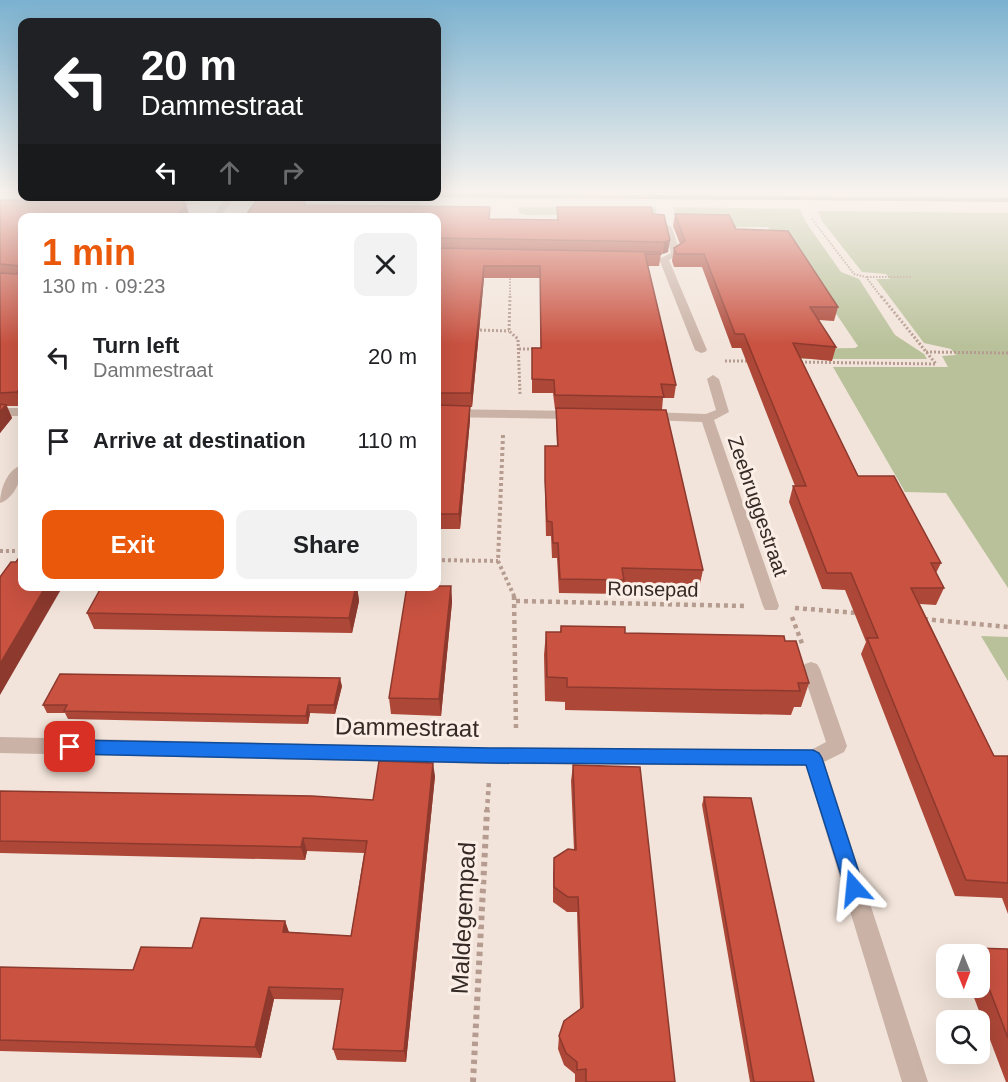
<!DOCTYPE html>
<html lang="en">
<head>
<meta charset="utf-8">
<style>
	:root { --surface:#fff; --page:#f2f2f2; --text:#202124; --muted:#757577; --accent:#ea580c }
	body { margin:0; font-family:Helvetica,sans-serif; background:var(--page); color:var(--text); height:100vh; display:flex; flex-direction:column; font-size:22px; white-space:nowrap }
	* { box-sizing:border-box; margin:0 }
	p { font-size:20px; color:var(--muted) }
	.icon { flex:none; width:33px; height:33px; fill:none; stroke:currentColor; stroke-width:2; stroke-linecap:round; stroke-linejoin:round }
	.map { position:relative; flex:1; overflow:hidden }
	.details { position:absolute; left:18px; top:213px; width:423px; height:378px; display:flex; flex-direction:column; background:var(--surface); border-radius:12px; box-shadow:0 6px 24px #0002 }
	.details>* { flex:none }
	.banner { position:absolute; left:18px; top:18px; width:423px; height:183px; border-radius:12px; box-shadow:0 6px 24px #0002; background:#202124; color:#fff; overflow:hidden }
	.needle { width:39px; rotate:179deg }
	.fabs { position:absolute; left:936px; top:944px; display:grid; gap:12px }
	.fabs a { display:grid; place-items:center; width:54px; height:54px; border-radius:12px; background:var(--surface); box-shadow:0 6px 24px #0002; font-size:30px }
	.pin { position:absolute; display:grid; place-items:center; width:51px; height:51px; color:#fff; margin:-26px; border-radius:12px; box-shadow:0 3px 9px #0006 }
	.me { position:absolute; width:66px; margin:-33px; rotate:342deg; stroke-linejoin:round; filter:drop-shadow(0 0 4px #0008) }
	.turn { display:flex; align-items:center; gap:21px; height:126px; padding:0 24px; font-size:27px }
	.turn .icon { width:78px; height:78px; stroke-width:2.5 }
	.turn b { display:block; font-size:42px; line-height:51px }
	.lanes { display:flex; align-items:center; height:57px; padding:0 24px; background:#0003; justify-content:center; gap:30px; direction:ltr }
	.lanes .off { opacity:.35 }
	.round { display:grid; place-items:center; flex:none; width:63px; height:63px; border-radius:12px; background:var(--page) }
	.headline { display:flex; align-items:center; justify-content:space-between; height:102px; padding:0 24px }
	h1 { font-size:36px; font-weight:700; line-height:45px; color:var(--accent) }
	.cta { display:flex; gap:12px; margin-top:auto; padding:12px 24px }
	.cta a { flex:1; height:69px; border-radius:12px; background:var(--accent); color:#fff; font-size:24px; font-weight:700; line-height:69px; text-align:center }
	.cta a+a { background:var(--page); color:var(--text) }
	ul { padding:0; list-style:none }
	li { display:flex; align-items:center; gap:18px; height:84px; padding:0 24px }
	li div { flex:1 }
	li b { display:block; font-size:22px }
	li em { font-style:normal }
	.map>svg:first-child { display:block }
	.green { fill:#b9c19a }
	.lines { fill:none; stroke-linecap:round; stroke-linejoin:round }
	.path-far4 { stroke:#b69c90; stroke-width:2; stroke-dasharray:1.5 1.5; stroke-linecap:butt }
	.path-far3 { stroke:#b69c90; stroke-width:3; stroke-dasharray:2 2; stroke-linecap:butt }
	.path-far2 { stroke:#b69c90; stroke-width:4; stroke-dasharray:3 3; stroke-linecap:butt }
	.path-far1 { stroke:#b69c90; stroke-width:4.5; stroke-dasharray:4 4; stroke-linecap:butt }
	.path { stroke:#b69c90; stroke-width:6; stroke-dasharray:4.5 4.5; stroke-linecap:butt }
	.minor { fill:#cab2a6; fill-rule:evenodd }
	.major { fill:#785f57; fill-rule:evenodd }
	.wall { fill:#ad4738 }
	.shaded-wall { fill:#8d392e }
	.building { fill:#c95241; stroke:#8d392e; stroke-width:1.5 }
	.route { fill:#1a73e8; stroke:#114b97; stroke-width:1.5 }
	.labels { text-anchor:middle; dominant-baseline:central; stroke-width:6; stroke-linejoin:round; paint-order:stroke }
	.street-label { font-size:20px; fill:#362a27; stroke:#faeee6 }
	.near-street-label { font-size:24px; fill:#362a27; stroke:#faeee6 }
</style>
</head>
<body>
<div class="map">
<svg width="1008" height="1082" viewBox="0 0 1008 1082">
	<rect width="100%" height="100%" fill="#f2e4da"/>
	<!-- green -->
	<g class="green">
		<polygon points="518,207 656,207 656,214 526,215 519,213"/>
		<polygon points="673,207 800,209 805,221 841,272 859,279 895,335 924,354 927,359 799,359 794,349 855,348 858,346 822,293 808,285 768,227 681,227"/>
		<polygon points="818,211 1008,213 1008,588 946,493 905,492 833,367 948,367 942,356 956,355 951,349 924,343 876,279 890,279 886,274 862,272 822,221"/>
		<polygon points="981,636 1008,637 1008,681"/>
	</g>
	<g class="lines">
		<!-- path-far4 -->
		<g class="path-far4">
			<polyline points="301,203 419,203"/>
			<polyline points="184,204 200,203"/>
			<polyline points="812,219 854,274 866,277 882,298"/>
			<polyline points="867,277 912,277"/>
			<polyline points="510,298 510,274"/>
		</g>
		<!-- path-far3 -->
		<g class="path-far3">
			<polyline points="510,296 509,331 518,339 520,394"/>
			<polyline points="476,330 509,331"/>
			<polyline points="519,349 536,349"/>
			<polyline points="926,352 1008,353"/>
			<polyline points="725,361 751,361"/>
			<polyline points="797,362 936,364 881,296"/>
		</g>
		<!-- path-far2 -->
		<g class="path-far2">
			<polyline points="503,435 498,561 515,598"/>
			<polyline points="0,551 22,551"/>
			<polyline points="436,560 498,561"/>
		</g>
		<!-- path-far1 -->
		<g class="path-far1">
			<polyline points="514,596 516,730"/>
			<polyline points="516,601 746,606"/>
			<polyline points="795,608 857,613"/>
			<polyline points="792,617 803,646"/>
			<polyline points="924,619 1008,627"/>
			<polyline points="487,811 489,780"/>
		</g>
		<!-- path -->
		<polyline class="path" points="473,1082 487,810"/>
		<!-- minor -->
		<g class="minor">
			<polygon points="227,196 235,196 220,218 211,218"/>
			<polygon points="668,225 672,228 681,254 669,260 707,350 705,352 701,353 695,350 659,259 671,253 664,228"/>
			<polygon points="713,375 719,379 729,412 714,420 779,606 777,610 765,610 763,606 702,422 649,420 643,416 649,412 706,414 716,410 707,379"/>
			<rect x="0" y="408" width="22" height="8"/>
			<polygon points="436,409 574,411 580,415 574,419 436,417"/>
			<path d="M 22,465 C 23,477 14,499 0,503 C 0,490 7,469 22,465 Z"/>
			<polygon points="811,662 817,664 820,669 847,746 844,752 824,762 928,1082 902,1082 806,766 490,764 0,753 0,737 490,748 811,750 826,742 802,669 805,664"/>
		</g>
		<!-- major -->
		<polygon class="major" points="436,193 1008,198 1008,202 433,197 436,196"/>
	</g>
	<!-- wall -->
	<g class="wall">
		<polygon points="0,200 185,201 189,215 22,218 22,406 7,406 12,418 0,433"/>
		<polygon points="305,201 306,205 490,219 557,220 557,207 653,214 668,252 661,254 659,266 648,266 676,385 674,398 663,398 662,410 703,570 700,584 624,583 622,594 559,593 557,558 552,558 551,536 546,536 545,495 545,446 557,446 556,422 556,409 555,409 553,393 532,393 532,348 541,348 540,278 484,278 472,407 470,407 470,420 460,529 436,529 436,218 244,218"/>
		<polygon points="675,214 736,229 838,307 834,321 819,320 836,347 832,361 800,358 858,476 941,563 936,573 944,588 936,605 920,604 994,756 1008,756 1008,914 1002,898 955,896 861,654 866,642 845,590 822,589 789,502 793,486 795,486 741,348 732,348 702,267 674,267 672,261 674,248 680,244 673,226"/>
		<polygon points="357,586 359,601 352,633 94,629 87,613"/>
		<polygon points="451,586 452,602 441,716 391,714 389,698"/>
		<polygon points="561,626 625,633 785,641 809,683 801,707 794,707 791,715 565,710 565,702 545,701 544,655 546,632 560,632"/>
		<polygon points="342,686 335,714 310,713 308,724 68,719 65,713 47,713 43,705"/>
		<polygon points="573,765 675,1082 575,1082 575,1074 564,1065 558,1049 559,1036 580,1009 577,912 567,912 553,902 553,874 554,858 574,850 571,781"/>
		<polygon points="435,776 406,1062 337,1060 333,1049 341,1000 274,999 261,1058 0,1051 0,967 133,970 192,948 285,921 289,932 351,936 364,853 307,851 305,860 0,853 0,791 373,800"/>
		<polygon points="704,797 814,1082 750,1082 702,805"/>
		<polygon points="973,948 1008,949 1008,1082 1006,1082 970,987 980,987 980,954 968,954"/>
	</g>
	<!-- shaded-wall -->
	<g class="shaded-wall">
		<polygon points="185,201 189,215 187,218 175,218 182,204"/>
		<polygon points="670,240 668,252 663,254 664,242"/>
		<polygon points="484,266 484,278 472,407 471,393"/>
		<polygon points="22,386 22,406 17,392"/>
		<polygon points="6,405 12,418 0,433 0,412"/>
		<polygon points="470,406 470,420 460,529 459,514"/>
		<polygon points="46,586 63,586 0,695 0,664"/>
		<polygon points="357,586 359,601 352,633 349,618"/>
		<polygon points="451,586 452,602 441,716 439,699"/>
		<polygon points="340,678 342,686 335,714 334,705"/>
		<polygon points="308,705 310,713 308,724 306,716"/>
		<polygon points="433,763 435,776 406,1062 404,1051"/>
		<polygon points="303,838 307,851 305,860 301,847"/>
		<polygon points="285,921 289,933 283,932"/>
		<polygon points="269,987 274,999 261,1058 255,1047"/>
	</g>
	<!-- building -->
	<g class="building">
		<polygon points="0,200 185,201 182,204 186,204 175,218 22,218 22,386 17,392 0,393 0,273 17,274 20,266 0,264"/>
		<polygon points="256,201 305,201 303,205 490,207 489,219 558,220 557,207 651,207 653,214 664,215 670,240 664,242 436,238 436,218 244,218"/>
		<polygon points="675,214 729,215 736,229 788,231 838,307 810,307 836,347 793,343 858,476 894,476 941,563 931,563 944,588 911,588 994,756 1008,756 1008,883 966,880 867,638 878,638 851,573 827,573 793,486 806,486 744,334 735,334 704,254 676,254 674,248 685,241"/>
		<polygon points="436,248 660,252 661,254 645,254 676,385 661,384 664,397 555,395 554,380 532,379 532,348 541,348 540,266 484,266 471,393 436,393"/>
		<polygon points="0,404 6,405 0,412"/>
		<polygon points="436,405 470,406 459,514 436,514"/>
		<polygon points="556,408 666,410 703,570 622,568 624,580 560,579 558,543 553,543 552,522 547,521 545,481 545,446 558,446"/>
		<polygon points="22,553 22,586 46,586 0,664 0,577 11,562 16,562"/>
		<polygon points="102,586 356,586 349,618 87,613"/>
		<polygon points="407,586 451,586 439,699 389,698"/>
		<polygon points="561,626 625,627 625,633 784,636 785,641 796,641 809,683 798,683 800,691 567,687 567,678 547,677 546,632 561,632"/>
		<polygon points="60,674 340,678 334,705 308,705 306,716 64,711 67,705 43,705"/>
		<polygon points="379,761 433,763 404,1051 333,1049 343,989 269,987 255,1047 0,1040 0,967 133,970 141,947 192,948 201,918 285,921 283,932 351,936 367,841 303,838 301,847 0,841 0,791 312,796 373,800"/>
		<polygon points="573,765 640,767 675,1082 586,1082 586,1069 577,1070 577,1062 566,1053 559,1036 564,1021 583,1007 578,897 568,897 554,887 554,858 568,849 576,850"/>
		<polygon points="704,797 751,798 814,1082 754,1082"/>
		<polygon points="973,948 1008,949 1008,1038 980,965 980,954 975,954"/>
	</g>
	<!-- sky -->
	<linearGradient id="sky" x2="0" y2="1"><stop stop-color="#7bb2d0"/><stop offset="0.56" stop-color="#f9f3ee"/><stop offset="1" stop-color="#f9f3ee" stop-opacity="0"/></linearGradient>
	<rect width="1008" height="344" fill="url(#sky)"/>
	<!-- route -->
	<polygon class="route" points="70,740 490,748 813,750 819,753 822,758 864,888 861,894 854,897 847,894 806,765 490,763 70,754 64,752 61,747 64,742"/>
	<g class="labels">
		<!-- street labels -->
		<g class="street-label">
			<text transform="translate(758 506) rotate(71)">Zeebruggestraat</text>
			<text transform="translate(653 589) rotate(1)">Ronsepad</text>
		</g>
		<!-- near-street labels -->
		<g class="near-street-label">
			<text transform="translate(407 727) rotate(1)">Dammestraat</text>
			<text transform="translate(463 918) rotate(-87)">Maldegempad</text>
		</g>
	</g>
</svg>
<div class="fabs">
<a><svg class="needle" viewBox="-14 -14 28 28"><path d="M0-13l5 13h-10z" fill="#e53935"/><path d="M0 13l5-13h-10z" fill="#757577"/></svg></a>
<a><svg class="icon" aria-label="search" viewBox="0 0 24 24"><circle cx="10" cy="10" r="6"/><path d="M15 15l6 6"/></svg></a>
</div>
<div class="pin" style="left:70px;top:747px;background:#d93025"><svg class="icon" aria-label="arrive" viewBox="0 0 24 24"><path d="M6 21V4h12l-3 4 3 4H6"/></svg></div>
<svg class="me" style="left:854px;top:888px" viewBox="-20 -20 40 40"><path d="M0-17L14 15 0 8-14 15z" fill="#1a73e8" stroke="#fff" stroke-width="4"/></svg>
<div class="banner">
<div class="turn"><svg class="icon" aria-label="left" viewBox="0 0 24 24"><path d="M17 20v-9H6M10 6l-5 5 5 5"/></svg><div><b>20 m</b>Dammestraat</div></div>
<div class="lanes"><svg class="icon" aria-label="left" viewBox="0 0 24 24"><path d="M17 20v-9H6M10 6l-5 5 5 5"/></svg><svg class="icon off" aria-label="ahead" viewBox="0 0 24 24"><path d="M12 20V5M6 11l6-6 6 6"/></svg><svg class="icon off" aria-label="right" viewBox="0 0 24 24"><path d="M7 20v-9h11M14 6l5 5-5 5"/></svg></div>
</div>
<section class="details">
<div class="headline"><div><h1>1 min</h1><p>130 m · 09:23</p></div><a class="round"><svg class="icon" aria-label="close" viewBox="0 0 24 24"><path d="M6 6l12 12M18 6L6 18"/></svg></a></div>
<ul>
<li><svg class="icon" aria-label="left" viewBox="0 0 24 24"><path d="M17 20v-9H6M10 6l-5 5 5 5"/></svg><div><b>Turn left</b><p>Dammestraat</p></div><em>20 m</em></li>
<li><svg class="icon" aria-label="arrive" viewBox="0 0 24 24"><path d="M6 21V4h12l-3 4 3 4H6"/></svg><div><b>Arrive at destination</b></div><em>110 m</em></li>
</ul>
<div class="cta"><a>Exit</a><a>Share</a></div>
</section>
</div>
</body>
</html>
